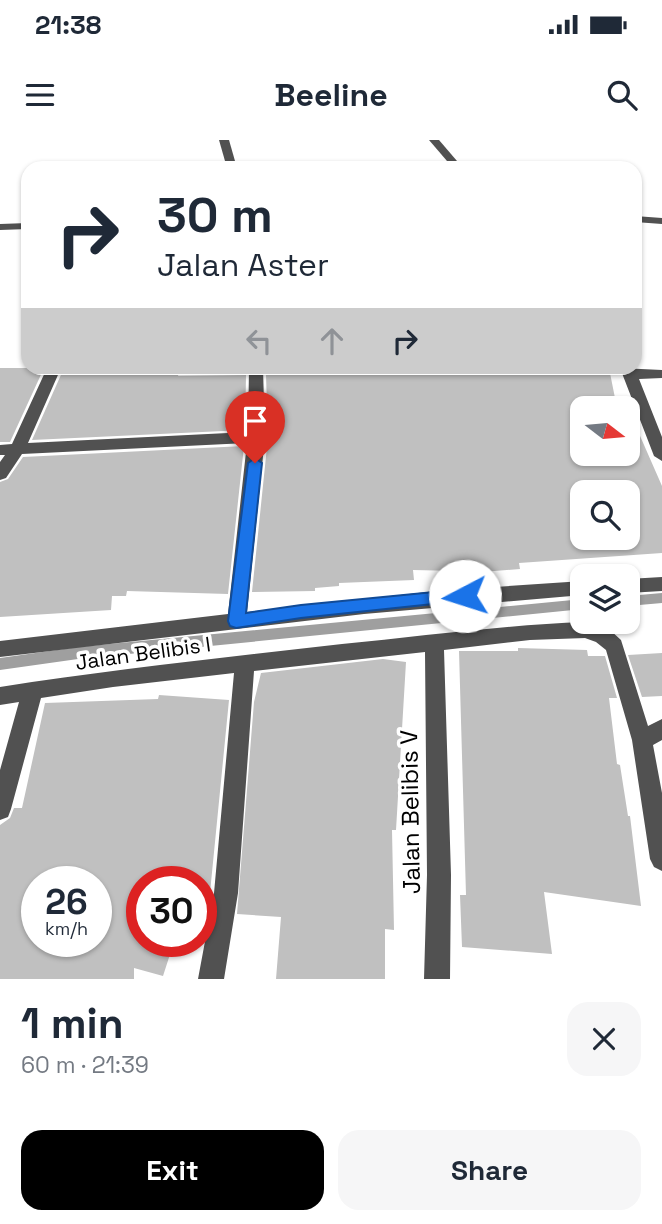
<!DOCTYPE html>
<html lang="en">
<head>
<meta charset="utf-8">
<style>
	:root { --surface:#fff; --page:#f6f6f7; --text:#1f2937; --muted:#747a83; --accent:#000 }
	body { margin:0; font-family:"Space Grotesk",sans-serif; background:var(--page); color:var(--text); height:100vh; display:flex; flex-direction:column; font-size:26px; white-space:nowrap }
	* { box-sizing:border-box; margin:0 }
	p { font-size:23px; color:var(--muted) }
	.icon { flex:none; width:38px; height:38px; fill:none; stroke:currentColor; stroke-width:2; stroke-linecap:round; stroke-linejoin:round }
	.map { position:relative; height:839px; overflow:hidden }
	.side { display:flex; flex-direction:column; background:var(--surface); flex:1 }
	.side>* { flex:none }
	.banner { position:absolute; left:21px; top:21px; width:621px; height:214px; border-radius:21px; box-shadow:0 2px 5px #0004; background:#fff; color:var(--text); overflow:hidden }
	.needle { width:46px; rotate:106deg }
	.buttons { position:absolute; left:570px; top:256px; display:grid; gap:14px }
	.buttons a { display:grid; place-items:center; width:70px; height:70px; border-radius:14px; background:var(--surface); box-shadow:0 2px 5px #0004; font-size:35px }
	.speed { position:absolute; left:21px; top:726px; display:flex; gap:14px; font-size:35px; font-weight:700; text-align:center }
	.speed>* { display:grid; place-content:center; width:91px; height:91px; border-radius:50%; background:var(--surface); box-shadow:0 2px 5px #0004; line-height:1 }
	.speed small { font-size:18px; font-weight:400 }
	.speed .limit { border:10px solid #d22; background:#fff; color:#111 }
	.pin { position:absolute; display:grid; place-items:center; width:60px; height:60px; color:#fff; margin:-72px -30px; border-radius:50% 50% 50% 0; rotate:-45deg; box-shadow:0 0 7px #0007 }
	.pin .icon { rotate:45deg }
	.me { position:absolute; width:77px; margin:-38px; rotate:265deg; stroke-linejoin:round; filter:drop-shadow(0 0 5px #0008) }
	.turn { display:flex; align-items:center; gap:24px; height:147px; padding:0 21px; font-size:32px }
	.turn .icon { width:91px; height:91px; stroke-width:2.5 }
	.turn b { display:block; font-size:49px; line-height:60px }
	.lanes { display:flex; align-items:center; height:66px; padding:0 21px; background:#0003; justify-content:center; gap:35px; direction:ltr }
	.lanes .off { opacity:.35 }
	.round { display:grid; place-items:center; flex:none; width:74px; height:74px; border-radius:21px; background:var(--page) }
	.headline { display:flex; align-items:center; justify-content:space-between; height:119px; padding:0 21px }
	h1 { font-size:42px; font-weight:800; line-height:52px }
	.cta { display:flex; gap:14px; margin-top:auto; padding:14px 21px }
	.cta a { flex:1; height:80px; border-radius:21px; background:var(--accent); color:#fff; font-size:28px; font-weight:800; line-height:80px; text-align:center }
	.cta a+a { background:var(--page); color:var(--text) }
	.status { display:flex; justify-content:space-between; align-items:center; height:49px; padding:0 35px; background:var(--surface); direction:ltr }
	.status svg { height:19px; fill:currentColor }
	header { display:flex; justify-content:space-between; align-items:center; height:91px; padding:0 21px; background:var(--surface); font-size:32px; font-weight:800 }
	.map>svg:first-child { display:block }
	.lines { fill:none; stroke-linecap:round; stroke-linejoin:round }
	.stream { fill:#9f9f9f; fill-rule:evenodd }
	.building { fill:#c0c0c0; fill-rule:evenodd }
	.minor { fill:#515151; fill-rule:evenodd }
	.route { fill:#1a73e8; stroke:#114b97; stroke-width:2 }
	.labels { text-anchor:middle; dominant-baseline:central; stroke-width:7; stroke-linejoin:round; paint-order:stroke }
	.street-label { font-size:21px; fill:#000; stroke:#fff }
	.near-street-label { font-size:24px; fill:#000; stroke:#fff }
</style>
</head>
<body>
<div class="status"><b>21:38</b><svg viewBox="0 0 49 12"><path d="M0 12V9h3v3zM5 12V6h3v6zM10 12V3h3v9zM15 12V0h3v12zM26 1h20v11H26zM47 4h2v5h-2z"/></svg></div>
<header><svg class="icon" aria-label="menu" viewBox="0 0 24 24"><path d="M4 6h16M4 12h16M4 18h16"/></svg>Beeline<svg class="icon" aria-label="search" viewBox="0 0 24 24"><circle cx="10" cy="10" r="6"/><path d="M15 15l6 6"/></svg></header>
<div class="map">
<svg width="662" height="839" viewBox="0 0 662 839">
	<rect width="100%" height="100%" fill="#fff"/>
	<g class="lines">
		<!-- stream -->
		<g class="stream">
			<polygon points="662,453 662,463 628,466 628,456"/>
			<polygon points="583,459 583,469 78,519 0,530 0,518 78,507"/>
		</g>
	</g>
	<!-- building -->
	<g class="building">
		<polygon points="0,228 44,228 10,302 0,302"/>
		<polygon points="64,228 180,228 178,236 246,235 245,290 32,300"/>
		<path d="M 280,228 L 609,228 L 617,268 L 583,268 L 583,313 L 628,313 L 628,289 L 637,289 L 662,346 L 662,413 L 519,423 L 520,429 L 457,434 L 457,431 L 413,430 L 414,440 L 339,443 L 339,446 L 315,448 L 315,451 L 252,452 L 268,297 L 266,235 L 283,235 ZM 583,352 L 628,352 L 628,397 L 583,397 Z"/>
		<polygon points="244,306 228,454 127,451 126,456 112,456 111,470 0,477 0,342 8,339 23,317"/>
		<polygon points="518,508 587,510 588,516 605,516 617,558 609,558 617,624 620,625 628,676 630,676 641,766 544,752 552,814 462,807 460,755 466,755 459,511 518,511"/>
		<polygon points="662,513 662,556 642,557 628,515"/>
		<polygon points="383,519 406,522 396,690 392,690 394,790 385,789 385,839 276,839 281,777 237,774 254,562 261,533"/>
		<path d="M 159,555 L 229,560 L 208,773 L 201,772 L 201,742 L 142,742 L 142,802 L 174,802 L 163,836 L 134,828 L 134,839 L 0,839 L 0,685 L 10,678 L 14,668 L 22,668 L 45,563 L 158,559 ZM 37,742 L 96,742 L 96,802 L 37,802 Z"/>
	</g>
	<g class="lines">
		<!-- minor -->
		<g class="minor">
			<polygon points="219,0 229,0 237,28 227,28"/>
			<polygon points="429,0 439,0 463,28 453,28"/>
			<polygon points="635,76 662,78 662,84 635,82"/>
			<polygon points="28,83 28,89 0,90 0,84"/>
			<polygon points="47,228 61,228 28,303 248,292 249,228 263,228 265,297 247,472 436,451 583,441 583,455 364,474 0,517 0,501 228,474 247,303 22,314 6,338 0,340 0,322 5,315 0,315 0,305 12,304"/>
			<polygon points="620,228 662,230 662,238 639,239 662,297 662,321 654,316"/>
			<polygon points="662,437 662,451 628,453 628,439"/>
			<path d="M 585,482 L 610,490 L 621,500 L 648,586 L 662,579 L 662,600 L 653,605 L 662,653 L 662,731 L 654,727 L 650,719 L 632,600 L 606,510 L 596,502 L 585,498 L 530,500 L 444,510 L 451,735 L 450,839 L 424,839 L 427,735 L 425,512 L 254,531 L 238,753 L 224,839 L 198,839 L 214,753 L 234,533 L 113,547 L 41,558 L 11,669 L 8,677 L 0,680 L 0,630 L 19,562 L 0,565 L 0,547 C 114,529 228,517 342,504 C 423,496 504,485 585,482 Z"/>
		</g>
	</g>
	<!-- route -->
	<polygon class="route" points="255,318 262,323 246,473 301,465 465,449 471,451 473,456 471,460 301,478 236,488 230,486 228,481 248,323"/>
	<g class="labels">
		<!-- street labels -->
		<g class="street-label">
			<text transform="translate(143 513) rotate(-8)">Jalan Belibis I</text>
		</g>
		<!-- near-street labels -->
		<g class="near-street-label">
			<text transform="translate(410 672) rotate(-91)">Jalan Belibis V</text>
		</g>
	</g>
</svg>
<div class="buttons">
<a><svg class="needle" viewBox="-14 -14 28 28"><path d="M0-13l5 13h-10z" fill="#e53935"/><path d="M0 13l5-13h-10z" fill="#747a83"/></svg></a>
<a><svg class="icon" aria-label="search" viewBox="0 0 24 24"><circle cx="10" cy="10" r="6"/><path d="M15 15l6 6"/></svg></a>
<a><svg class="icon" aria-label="layers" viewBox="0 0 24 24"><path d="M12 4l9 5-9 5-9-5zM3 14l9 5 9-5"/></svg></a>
</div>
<div class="speed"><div>26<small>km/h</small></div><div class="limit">30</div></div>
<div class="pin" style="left:255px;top:323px;background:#d93025"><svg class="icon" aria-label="arrive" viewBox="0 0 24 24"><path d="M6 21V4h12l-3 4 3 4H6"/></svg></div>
<svg class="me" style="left:465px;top:456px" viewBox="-20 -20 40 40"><circle r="19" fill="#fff"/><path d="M0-13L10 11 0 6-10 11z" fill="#1a73e8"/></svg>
<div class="banner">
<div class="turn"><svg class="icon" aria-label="right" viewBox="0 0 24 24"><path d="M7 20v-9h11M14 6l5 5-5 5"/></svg><div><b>30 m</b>Jalan Aster</div></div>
<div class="lanes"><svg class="icon off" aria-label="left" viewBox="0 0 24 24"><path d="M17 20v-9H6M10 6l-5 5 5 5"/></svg><svg class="icon off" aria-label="ahead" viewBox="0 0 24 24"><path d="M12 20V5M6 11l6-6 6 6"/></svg><svg class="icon" aria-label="right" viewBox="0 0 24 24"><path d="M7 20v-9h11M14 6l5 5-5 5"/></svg></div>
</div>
</div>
<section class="side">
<div class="headline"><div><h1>1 min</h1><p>60 m · 21:39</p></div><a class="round"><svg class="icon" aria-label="close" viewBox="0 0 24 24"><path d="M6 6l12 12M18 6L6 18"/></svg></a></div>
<div class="cta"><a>Exit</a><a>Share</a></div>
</section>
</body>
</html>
